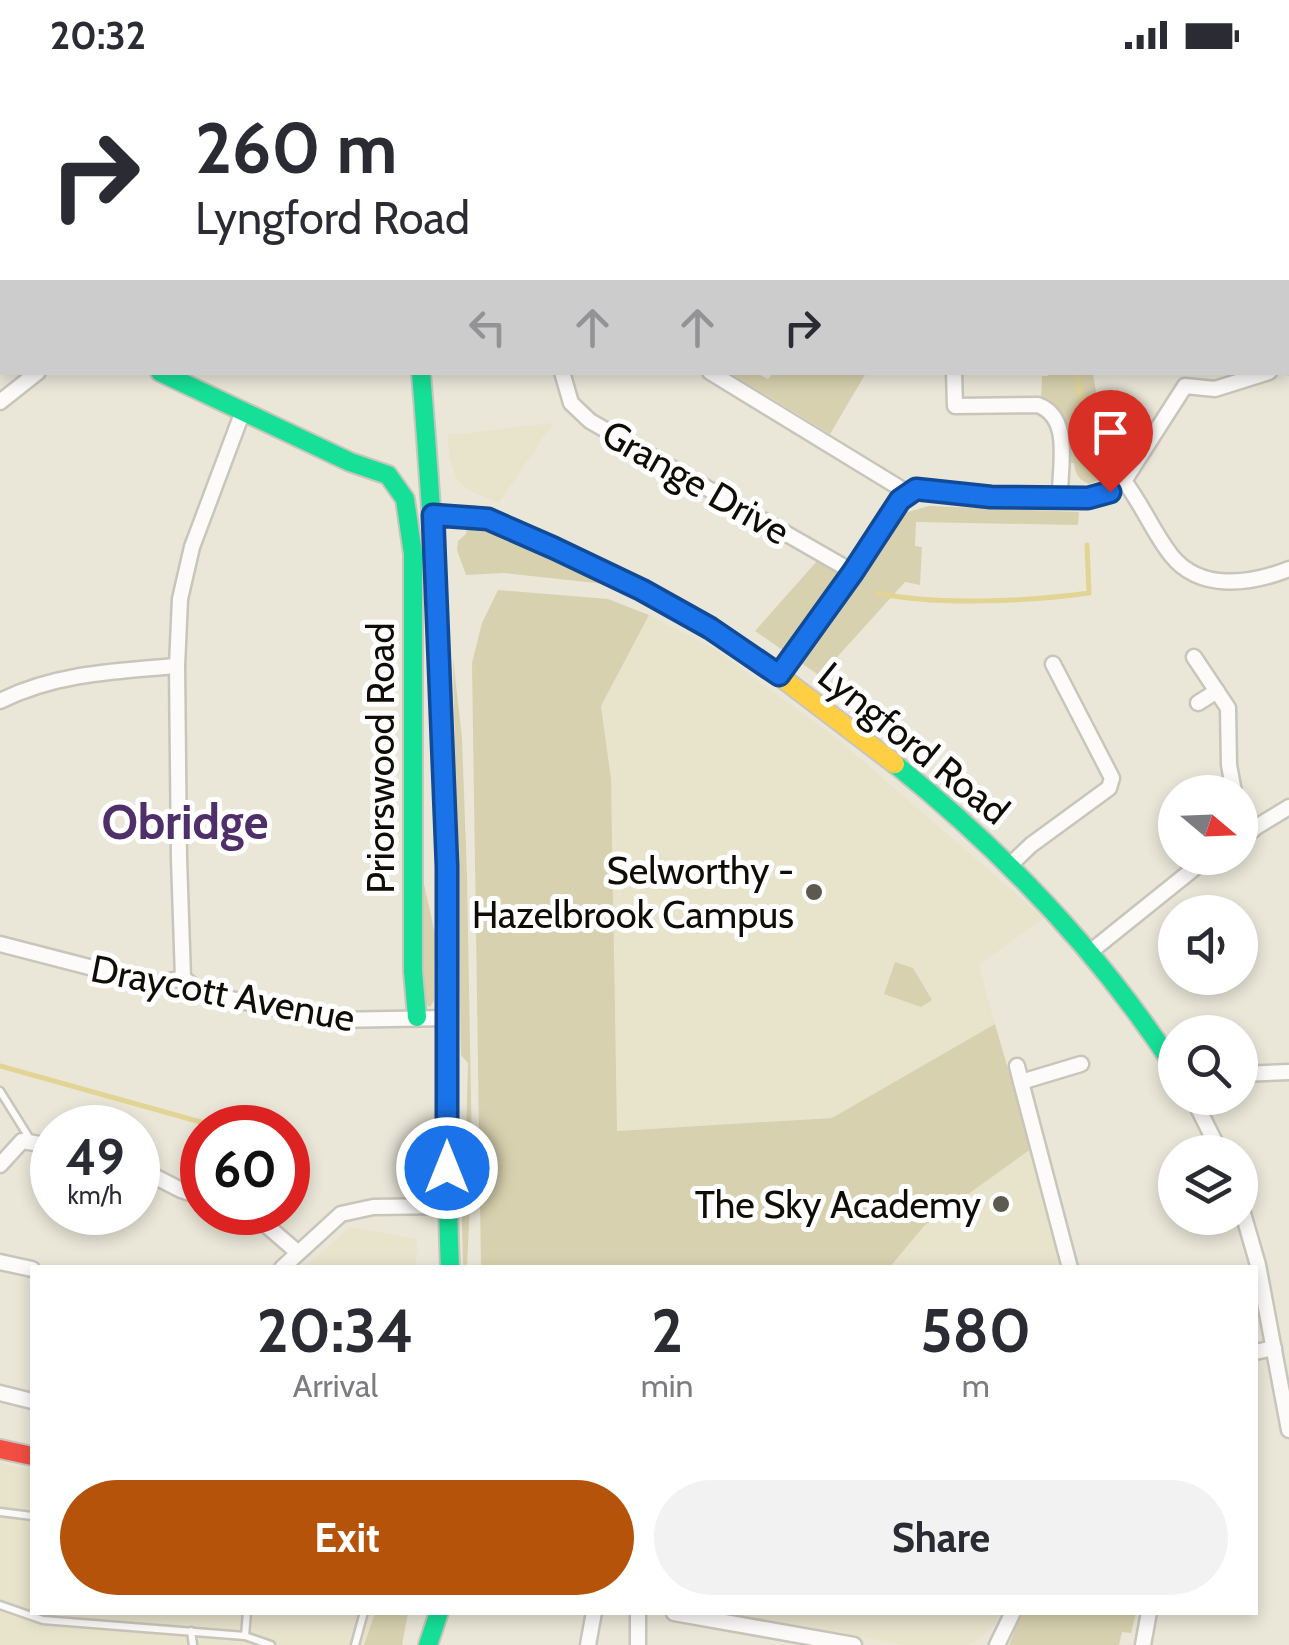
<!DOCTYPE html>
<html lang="en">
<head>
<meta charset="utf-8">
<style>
	:root { --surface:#fff; --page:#f2f2f3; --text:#2b2b33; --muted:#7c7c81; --accent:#b45309 }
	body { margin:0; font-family:Cabin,sans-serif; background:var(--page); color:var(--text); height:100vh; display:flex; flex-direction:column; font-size:38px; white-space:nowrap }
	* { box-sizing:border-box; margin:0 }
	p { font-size:32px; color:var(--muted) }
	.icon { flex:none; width:55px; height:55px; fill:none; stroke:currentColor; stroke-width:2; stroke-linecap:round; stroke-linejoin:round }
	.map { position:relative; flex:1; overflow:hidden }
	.sheet { position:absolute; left:30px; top:1195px; width:1228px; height:350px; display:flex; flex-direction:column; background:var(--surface); border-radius:0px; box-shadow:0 5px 15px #0003 }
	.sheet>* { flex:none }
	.hud { position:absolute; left:0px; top:0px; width:1290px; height:305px; box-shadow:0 5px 15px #0003; background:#fff; color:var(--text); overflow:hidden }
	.needle { width:65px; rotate:109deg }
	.fabs { position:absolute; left:1158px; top:705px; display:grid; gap:20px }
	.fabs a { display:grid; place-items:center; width:100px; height:100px; border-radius:50%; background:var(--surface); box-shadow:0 5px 15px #0003; font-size:50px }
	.speed { position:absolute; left:30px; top:1035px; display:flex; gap:20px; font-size:50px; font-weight:700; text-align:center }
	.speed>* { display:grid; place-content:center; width:130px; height:130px; border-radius:50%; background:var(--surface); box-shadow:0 5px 15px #0003; line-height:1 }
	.speed small { font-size:25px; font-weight:400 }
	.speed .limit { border:15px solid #d22; background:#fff; color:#111 }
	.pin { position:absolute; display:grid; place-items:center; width:85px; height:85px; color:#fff; margin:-102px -42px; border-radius:50% 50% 50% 0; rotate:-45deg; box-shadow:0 0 10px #0007 }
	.pin .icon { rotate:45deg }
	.me { position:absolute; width:110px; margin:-55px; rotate:0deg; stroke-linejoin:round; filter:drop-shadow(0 0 8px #0008) }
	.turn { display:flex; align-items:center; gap:35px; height:210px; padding:0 30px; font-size:45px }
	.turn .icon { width:130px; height:130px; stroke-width:2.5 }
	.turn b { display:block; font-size:70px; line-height:85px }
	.lanes { display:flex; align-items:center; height:95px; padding:0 30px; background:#0003; justify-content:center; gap:50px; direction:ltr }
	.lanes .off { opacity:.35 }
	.eta { display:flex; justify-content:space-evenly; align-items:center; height:170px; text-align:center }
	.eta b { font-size:60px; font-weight:700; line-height:70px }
	.primary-button { display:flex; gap:20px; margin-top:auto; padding:20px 30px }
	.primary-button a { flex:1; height:115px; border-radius:60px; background:var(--accent); color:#fff; font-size:40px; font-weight:700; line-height:115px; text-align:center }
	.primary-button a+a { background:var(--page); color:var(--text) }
	.status { display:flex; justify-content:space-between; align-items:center; height:70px; padding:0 50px; background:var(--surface); direction:ltr }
	.status svg { height:28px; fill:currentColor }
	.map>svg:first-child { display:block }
	.built { fill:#e8e3cb }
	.green { fill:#d8d1af }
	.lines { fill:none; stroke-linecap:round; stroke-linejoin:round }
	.stream { stroke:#e2d494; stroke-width:5 }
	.lane-casing { stroke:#c8c5bb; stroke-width:11 }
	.street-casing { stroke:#c8c5bb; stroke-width:19 }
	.fast-casing { stroke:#c8c5bb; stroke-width:22 }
	.slow-casing { stroke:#c8c5bb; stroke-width:22 }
	.jam-casing { stroke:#c8c5bb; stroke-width:22 }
	.lane { stroke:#fcfbf9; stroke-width:6 }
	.street { stroke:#fcfbf9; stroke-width:14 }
	.fast { stroke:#16e098; stroke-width:18 }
	.slow { stroke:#ffcf43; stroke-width:18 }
	.jam { stroke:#f24e42; stroke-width:18 }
	.route-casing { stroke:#114b97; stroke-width:25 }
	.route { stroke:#1a73e8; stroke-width:18 }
	.poi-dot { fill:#5c5950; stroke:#fff; stroke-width:4 }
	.labels { text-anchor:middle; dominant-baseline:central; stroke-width:10; stroke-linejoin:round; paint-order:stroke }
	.street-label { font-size:38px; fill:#0f0d06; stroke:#fff }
	.poi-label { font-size:38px; fill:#0f0d06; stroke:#fff; text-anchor:end }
	.district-label { font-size:48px; font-weight:bold; fill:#4f2f69; stroke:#fff }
</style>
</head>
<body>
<div class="status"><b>20:32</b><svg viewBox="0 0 49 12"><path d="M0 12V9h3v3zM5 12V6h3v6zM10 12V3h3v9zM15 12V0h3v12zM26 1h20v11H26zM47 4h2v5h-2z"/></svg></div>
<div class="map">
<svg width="1289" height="1575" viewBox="0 0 1289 1575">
	<rect width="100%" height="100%" fill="#eae7d9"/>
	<!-- built -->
	<g class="built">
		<polygon points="553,353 499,433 466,419 457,409 449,388 448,365"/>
		<polygon points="649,545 713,578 839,670 1044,848 979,895 995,954 833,1048 616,1061 611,709 601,636"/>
		<polygon points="1031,1079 1061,1197 890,1198 924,1156"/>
		<polygon points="350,1157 417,1169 416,1197 304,1198"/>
		<polygon points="0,1393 32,1399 32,1542 375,1543 364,1575 0,1575"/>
		<polygon points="726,1543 999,1543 995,1554 978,1571 968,1575 905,1575"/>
	</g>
	<!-- green -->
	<g class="green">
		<polygon points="730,303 756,303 768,309 773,303 866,303 830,364"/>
		<path d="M 1048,303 L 1093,303 L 1099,341 L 1099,369 L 1124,386 C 1113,399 1105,408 1089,414 C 1079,410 1075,404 1074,393 L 1068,393 C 1067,367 1071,336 1041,328 L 1042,306 L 1048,306 Z"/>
		<polygon points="929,436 1079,442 1078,455 916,452 915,476 922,477 920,515 905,512 820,606 755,561 817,491 861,510 904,443"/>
		<polygon points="467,458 485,458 605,514 504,503 466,505 457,480 458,471 466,464"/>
		<polygon points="498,520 608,529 649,545 601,636 611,709 617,1061 832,1048 995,954 1031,1079 924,1156 890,1197 481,1197 472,593 482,553"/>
		<polygon points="453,588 462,668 467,805 472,1085 467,1198 463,1197 460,1073 466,1065 468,993 461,985"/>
		<polygon points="417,785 424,785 424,814 435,864 434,931 430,937 422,932"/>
		<polygon points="895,892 913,898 932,930 921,937 884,924"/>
		<polygon points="375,1543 408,1543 402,1575 364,1575"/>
		<polygon points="1021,1543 1021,1542 1136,1543 1131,1563 1122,1562 1119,1575 1009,1575"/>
	</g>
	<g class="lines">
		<!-- stream -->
		<g class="stream">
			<polyline points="1036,2 1037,0"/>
			<polyline points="1077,302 1087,367"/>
			<path d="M 878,523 C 936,536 1031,531 1089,523 L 1087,475"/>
			<polyline points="0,996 222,1058"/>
		</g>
		<defs>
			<g id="lane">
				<polyline points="0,271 2,265"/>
				<polyline points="0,1021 30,1069"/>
				<polyline points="0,1442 32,1446"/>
				<polyline points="0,1535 43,1550 245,1566 271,1575"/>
				<polyline points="191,1561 193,1575"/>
				<polyline points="245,1566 247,1542"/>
				<polyline points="355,1575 364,1542"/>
			</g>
			<g id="street">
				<polyline points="271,0 271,2"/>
				<polyline points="476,0 476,2"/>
				<polyline points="587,0 588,2"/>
				<polyline points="92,2 98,0"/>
				<polyline points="402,2 407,0"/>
				<polyline points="1152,2 1152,0"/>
				<polyline points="0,104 2,103"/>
				<polyline points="1288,296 1289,296"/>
				<polyline points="562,302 571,333 590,351 853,502"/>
				<polyline points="710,302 908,423 924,419 991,427 1087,428 1110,422 1124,411 1185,316 1215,319 1269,302"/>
				<path d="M 954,302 L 955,336 L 1038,335 C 1073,348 1059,398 1060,428"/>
				<polyline points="0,332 38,302"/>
				<path d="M 1124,411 C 1142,434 1153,462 1171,485 C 1200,522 1251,514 1289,499"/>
				<polyline points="1194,587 1228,638 1229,695 1234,722"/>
				<polyline points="779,605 853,502 900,430 908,423"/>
				<path d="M 0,631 C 56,603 116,601 177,596"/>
				<polyline points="1198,633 1217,621"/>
				<polyline points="1240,738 1253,760"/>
				<polyline points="1240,767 1289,737"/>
				<polyline points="1010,795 1031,775 1109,718 1112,708 1053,594"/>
				<polyline points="0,874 155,914 183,908 202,923 332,950 448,948"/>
				<polyline points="1090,882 1207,788"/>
				<polyline points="183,908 179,789 177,596 180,529 192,477 243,341"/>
				<polyline points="1017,996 1021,1012"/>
				<polyline points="1240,1004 1289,1002"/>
				<polyline points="1193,1028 1220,1082"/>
				<polyline points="0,1095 22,1071 52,1076"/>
				<polyline points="138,1098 181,1120 202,1127"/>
				<polyline points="1240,1133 1258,1195 1289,1360"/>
				<polyline points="251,1142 296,1181"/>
				<polyline points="0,1192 32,1199"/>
				<polyline points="282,1198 341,1144 373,1137 447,1136"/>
				<polyline points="1070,1198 1021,1012 1081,994"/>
				<polyline points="1255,1282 1274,1278"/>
				<polyline points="0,1323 32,1331"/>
				<polyline points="674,1543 854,1575"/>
				<polyline points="588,1575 594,1542"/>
				<polyline points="638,1575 638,1542"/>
				<polyline points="997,1575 1013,1542"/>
				<polyline points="1143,1575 1149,1542"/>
			</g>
			<g id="fast">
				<polyline points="349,0 349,2"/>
				<polyline points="160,302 350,392 388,405 405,429 413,484 413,901 417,947"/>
				<path d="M 421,302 C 434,466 444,631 447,795 C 449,929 444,1064 450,1198"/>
				<path d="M 895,694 C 1004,782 1098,880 1175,998"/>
				<polyline points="428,1575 439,1542"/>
			</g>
			<polyline id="slow" points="433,445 473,446 512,458 666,533 756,588 895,694"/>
			<polyline id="jam" points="0,1379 32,1386"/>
		</defs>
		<!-- lane casing -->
		<use href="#lane" class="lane-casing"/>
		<!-- street casing -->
		<use href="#street" class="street-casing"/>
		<!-- fast casing -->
		<use href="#fast" class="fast-casing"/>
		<!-- slow casing -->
		<use href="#slow" class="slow-casing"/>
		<!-- jam casing -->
		<use href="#jam" class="jam-casing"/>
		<!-- lane -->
		<use href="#lane" class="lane"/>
		<!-- street -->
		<use href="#street" class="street"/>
		<!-- fast -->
		<use href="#fast" class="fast"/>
		<!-- slow -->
		<use href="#slow" class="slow"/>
		<!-- jam -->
		<use href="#jam" class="jam"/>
	</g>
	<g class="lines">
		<defs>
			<polyline id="route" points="447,1098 447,796 433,445 488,449 554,478 642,520 710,558 779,605 853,502 900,430 916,419 991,427 1088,428 1110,422"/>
		</defs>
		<!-- route casing -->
		<use href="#route" class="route-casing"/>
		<!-- route -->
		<use href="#route" class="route"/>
	</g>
	<!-- markers -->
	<g class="poi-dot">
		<circle cx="814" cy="822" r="10"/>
		<circle cx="1001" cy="1134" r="10"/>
	</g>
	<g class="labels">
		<!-- street labels -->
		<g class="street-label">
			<text transform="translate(696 412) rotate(30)">Grange Drive</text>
			<text transform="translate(914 673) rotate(39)">Lyngford Road</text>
			<text transform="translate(380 688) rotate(-90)">Priorswood Road</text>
			<text transform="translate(223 923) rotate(11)">Draycott Avenue</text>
		</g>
		<!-- poi labels -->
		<g class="poi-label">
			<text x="794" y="800">Selworthy -<tspan x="794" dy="44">Hazelbrook Campus</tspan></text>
			<text x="981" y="1134">The Sky Academy</text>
		</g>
		<!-- district labels -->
		<g class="district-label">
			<text x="185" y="752">Obridge</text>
		</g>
	</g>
</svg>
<div class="fabs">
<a><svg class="needle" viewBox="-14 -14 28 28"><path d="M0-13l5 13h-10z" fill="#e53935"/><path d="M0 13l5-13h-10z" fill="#7c7c81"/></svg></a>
<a><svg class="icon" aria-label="sound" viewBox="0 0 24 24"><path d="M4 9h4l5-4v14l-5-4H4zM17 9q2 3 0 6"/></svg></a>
<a><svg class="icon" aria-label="search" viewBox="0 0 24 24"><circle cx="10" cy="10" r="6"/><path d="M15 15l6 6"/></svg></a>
<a><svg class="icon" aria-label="layers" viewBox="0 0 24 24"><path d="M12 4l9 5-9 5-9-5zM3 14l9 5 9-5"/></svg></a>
</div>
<div class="speed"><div>49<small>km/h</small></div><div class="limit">60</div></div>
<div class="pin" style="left:1110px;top:422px;background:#d93025"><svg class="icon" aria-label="arrive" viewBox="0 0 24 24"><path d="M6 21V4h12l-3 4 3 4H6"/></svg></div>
<svg class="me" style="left:447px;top:1098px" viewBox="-20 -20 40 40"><circle r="17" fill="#1a73e8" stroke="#fff" stroke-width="3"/><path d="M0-11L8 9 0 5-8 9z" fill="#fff"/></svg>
<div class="hud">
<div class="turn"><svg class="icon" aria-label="right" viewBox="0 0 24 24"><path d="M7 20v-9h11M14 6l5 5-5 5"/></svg><div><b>260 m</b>Lyngford Road</div></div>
<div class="lanes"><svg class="icon off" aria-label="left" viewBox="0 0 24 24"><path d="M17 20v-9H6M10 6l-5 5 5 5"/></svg><svg class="icon off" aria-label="ahead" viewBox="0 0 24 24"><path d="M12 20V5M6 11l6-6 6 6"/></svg><svg class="icon off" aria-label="ahead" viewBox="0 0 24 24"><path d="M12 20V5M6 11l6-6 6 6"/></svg><svg class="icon" aria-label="right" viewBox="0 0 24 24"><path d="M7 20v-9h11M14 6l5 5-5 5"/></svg></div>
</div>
<section class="sheet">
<div class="eta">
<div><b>20:34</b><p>Arrival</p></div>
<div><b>2</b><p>min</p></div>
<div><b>580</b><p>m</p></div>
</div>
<div class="primary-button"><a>Exit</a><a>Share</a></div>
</section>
</div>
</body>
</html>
